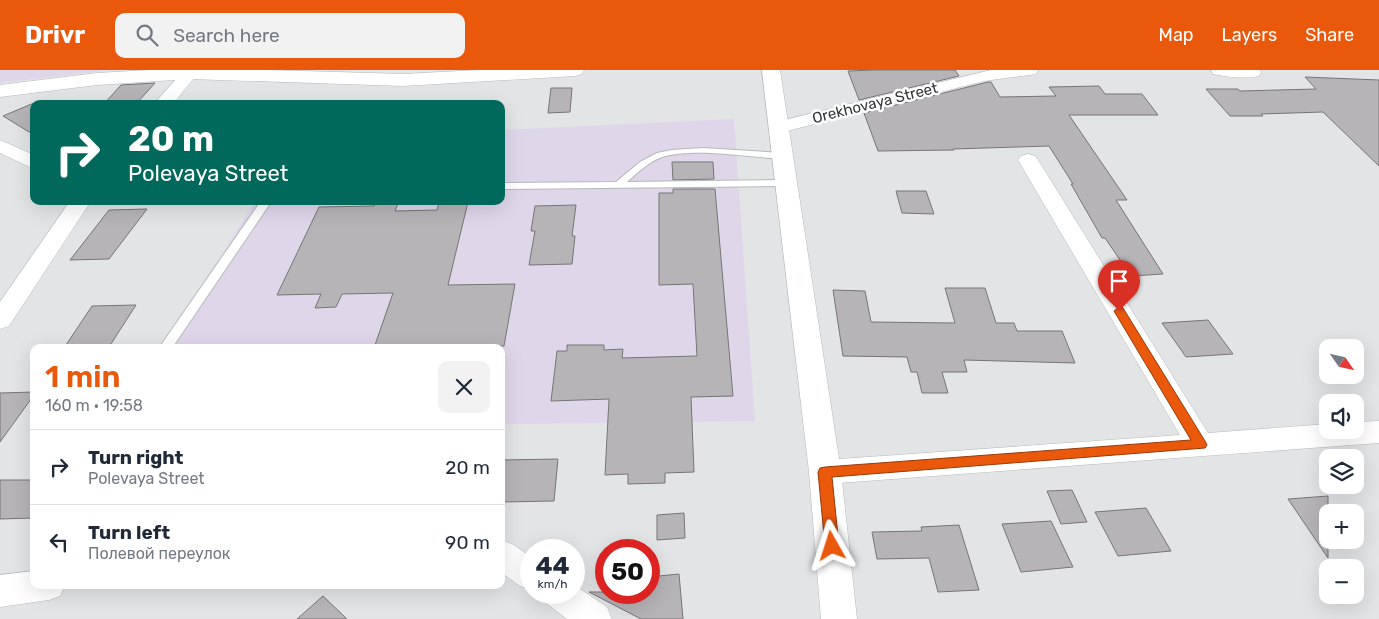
<!DOCTYPE html>
<html lang="en">
<head>
<meta charset="utf-8">
<style>
	:root { --surface:#fff; --page:#f2f2f3; --text:#1f2937; --muted:#747a83; --line:#e0e1e3; --accent:#ea580c }
	body { margin:0; font-family:Rubik,sans-serif; background:var(--page); color:var(--text); height:100vh; display:flex; flex-direction:column; font-size:19px; white-space:nowrap }
	* { box-sizing:border-box; margin:0 }
	p { font-size:16px; color:var(--muted) }
	.icon { flex:none; width:28px; height:28px; fill:none; stroke:currentColor; stroke-width:2; stroke-linecap:round; stroke-linejoin:round }
	.map { position:relative; flex:1; overflow:hidden }
	.drawer { position:absolute; left:30px; top:274px; width:475px; height:245px; display:flex; flex-direction:column; background:var(--surface); border-radius:10px; box-shadow:0 5px 20px #0002 }
	.drawer>* { flex:none }
	.hud { position:absolute; left:30px; top:30px; width:475px; height:105px; border-radius:10px; box-shadow:0 5px 20px #0002; background:#00695c; color:#fff; overflow:hidden }
	.needle { width:32px; rotate:124deg }
	.fabs { position:absolute; left:1319px; top:269px; display:grid; gap:10px }
	.fabs a { display:grid; place-items:center; width:45px; height:45px; border-radius:10px; background:var(--surface); box-shadow:0 5px 20px #0002; font-size:25px }
	.speed { position:absolute; left:520px; top:469px; display:flex; gap:10px; font-size:25px; font-weight:700; text-align:center }
	.speed>* { display:grid; place-content:center; width:65px; height:65px; border-radius:50%; background:var(--surface); box-shadow:0 5px 20px #0002; line-height:1 }
	.speed small { font-size:12px; font-weight:400 }
	.speed .limit { border:8px solid #d22; background:#fff; color:#111 }
	.pin { position:absolute; display:grid; place-items:center; width:42px; height:42px; color:#fff; margin:-51px -21px; border-radius:50% 50% 50% 0; rotate:-45deg; box-shadow:0 0 5px #0007 }
	.pin .icon { rotate:45deg }
	.me { position:absolute; width:55px; margin:-28px; rotate:354deg; stroke-linejoin:round; filter:drop-shadow(0 0 4px #0008) }
	.turn { display:flex; align-items:center; gap:18px; height:105px; padding:0 15px; font-size:22px }
	.turn .icon { width:65px; height:65px; stroke-width:2.5 }
	.turn b { display:block; font-size:35px; line-height:42px }
	.round { display:grid; place-items:center; flex:none; width:52px; height:52px; border-radius:10px; background:var(--page) }
	.head { display:flex; align-items:center; justify-content:space-between; height:85px; padding:0 15px }
	h1 { font-size:30px; font-weight:600; line-height:38px; color:var(--accent) }
	ul { padding:0; list-style:none }
	li { display:flex; align-items:center; gap:15px; height:75px; padding:0 15px; border-top:1px solid var(--line) }
	li div { flex:1 }
	li b { display:block; font-size:19px }
	li em { font-style:normal }
	header { display:flex; align-items:center; gap:30px; box-sizing:border-box; height:70px; padding:0 25px; background:var(--accent); color:#fff }
	header strong { font-size:24px }
	nav { display:flex; gap:28px; margin-inline-start:auto; font-size:18px }
	.search { width:350px; height:45px; background:var(--page); display:flex; align-items:center; gap:12px; box-sizing:border-box; padding:0 18px; border-radius:10px; color:var(--muted); font-size:19px }
	.map>svg:first-child { display:block }
	.industrial { fill:#dfd6ea }
	.building { fill:#b6b4b6; stroke:#777577 }
	.lines { fill:none; stroke-linecap:round; stroke-linejoin:round }
	.service-casing { stroke:#b6b9bb; stroke-width:2 }
	.minor-casing { stroke:#b6b9bb; stroke-width:1 }
	.tertiary-casing { stroke:#b6b9bb; stroke-width:1 }
	.secondary-casing { stroke:#b6b9bb; stroke-width:1 }
	.service { fill:#fff; fill-rule:evenodd }
	.minor { fill:#fff; fill-rule:evenodd }
	.tertiary { fill:#fff; fill-rule:evenodd }
	.secondary { fill:#fff; fill-rule:evenodd }
	.route { fill:#ea580c; stroke:#983908 }
	.labels { text-anchor:middle; dominant-baseline:central; stroke-width:5; stroke-linejoin:round; paint-order:stroke }
	.far-street-label { font-size:15px; fill:#353637; stroke:#fff }
</style>
</head>
<body>
<header>
<strong>Drivr</strong>
<div class="search"><svg class="icon" aria-label="search" viewBox="0 0 24 24"><circle cx="10" cy="10" r="6"/><path d="M15 15l6 6"/></svg>Search here</div>
<nav><a>Map</a><a>Layers</a><a>Share</a></nav>
</header>
<div class="map">
<svg width="1379" height="549" viewBox="0 0 1379 549">
	<rect width="100%" height="100%" fill="#e2e4e6"/>
	<!-- industrial -->
	<g class="industrial">
		<polygon points="0,0 110,0 0,13"/>
		<polygon points="734,49 755,351 501,354 501,278 165,278 255,131 501,131 501,60"/>
	</g>
	<!-- building -->
	<g class="building">
		<polygon points="875,0 955,0 959,6 859,30 848,1"/>
		<polygon points="1305,7 1379,10 1379,96 1323,42 1261,44 1263,46 1230,46 1206,19 1238,19 1240,21 1316,19"/>
		<polygon points="988,12 991,12 1000,27 1056,26 1049,17 1099,16 1105,24 1142,24 1158,45 1069,45 1127,130 1116,130 1163,204 1131,206 1105,168 1102,168 1071,114 1073,114 1049,76 953,79 954,80 878,81 864,43"/>
		<polygon points="155,13 136,34 104,34 121,15"/>
		<polygon points="551,18 572,18 570,42 548,43"/>
		<polygon points="34,33 34,65 3,46"/>
		<polygon points="672,92 713,92 714,109 673,110"/>
		<polygon points="673,119 715,119 733,326 691,327 694,402 665,403 665,413 628,414 628,404 605,405 609,329 551,331 557,281 567,281 567,275 604,275 604,280 623,279 622,288 697,286 693,214 659,215 659,123 673,123"/>
		<polygon points="896,121 926,121 934,144 902,143"/>
		<polygon points="376,131 399,131 395,141 437,140 439,133 468,132 448,215 515,214 504,276 374,278 393,223 342,224 336,237 315,238 321,224 277,225 319,137 374,136"/>
		<polygon points="576,135 572,166 575,166 572,194 529,195 535,161 531,161 535,136"/>
		<polygon points="147,139 109,189 70,190 109,140"/>
		<polygon points="945,218 985,218 996,253 1014,253 1017,261 1062,261 1075,293 964,290 967,302 942,302 948,323 922,323 917,302 911,302 907,287 843,286 833,220 865,221 871,252 955,253"/>
		<polygon points="136,235 109,277 64,278 92,236"/>
		<polygon points="1208,250 1233,284 1186,287 1162,253"/>
		<polygon points="34,322 34,325 0,372 0,323"/>
		<polygon points="558,389 554,431 501,432 501,390"/>
		<polygon points="0,410 34,410 34,448 0,449"/>
		<polygon points="1072,420 1087,452 1061,454 1047,421"/>
		<polygon points="1328,426 1328,488 1288,429"/>
		<polygon points="1146,438 1171,481 1118,486 1095,442"/>
		<polygon points="684,443 685,468 657,470 657,445"/>
		<polygon points="1051,451 1073,497 1021,502 1002,454"/>
		<polygon points="959,455 979,520 938,522 929,488 877,489 872,462 922,461 921,457"/>
		<polygon points="679,504 683,549 641,549 589,522 649,522 649,507"/>
		<polygon points="323,526 347,549 297,549"/>
	</g>
	<g class="lines">
		<defs>
			<g id="service">
				<path d="M 703,78 L 783,83 L 788,86 L 783,89 C 749,87 694,77 662,87 C 649,92 638,102 627,112 L 786,110 L 791,113 L 786,116 L 501,119 L 501,113 L 616,112 L 640,92 L 657,83 L 672,80 Z"/>
				<polygon points="261,131 274,131 269,135 172,278 159,278"/>
			</g>
			<g id="minor">
				<polygon points="184,0 196,0 198,3 173,34 154,34"/>
				<polygon points="991,0 1038,0 1036,4 1030,5 984,11 779,63 772,61 770,57 772,53"/>
				<path d="M 1211,0 L 1260,0 L 1261,2 L 1259,6 C 1246,9 1226,7 1213,4 Z"/>
				<polygon points="0,70 34,85 34,99 0,83"/>
				<polygon points="1028,84 1035,86 1038,90 1208,363 1328,354 1328,360 1355,360 1355,352 1379,351 1379,373 825,414 815,411 811,402 815,393 825,390 1180,365 1018,90 1021,86"/>
				<polygon points="70,131 91,131 9,256 0,259 0,232"/>
				<polygon points="501,470 512,474 531,487 531,520 520,516 501,502"/>
				<polygon points="34,501 34,515 65,515 60,526 49,530 0,537 0,505"/>
				<polygon points="574,515 607,537 612,549 567,549 546,533 541,522 574,522"/>
			</g>
			<polygon id="tertiary" points="150,0 269,0 403,4 479,0 584,0 582,4 575,6 403,16 190,9 97,15 0,27 0,15 97,3"/>
			<polygon id="secondary" points="762,0 780,0 841,402 857,549 821,549 809,402"/>
		</defs>
		<!-- service casing -->
		<use href="#service" class="service-casing"/>
		<!-- minor casing -->
		<use href="#minor" class="minor-casing"/>
		<!-- tertiary casing -->
		<use href="#tertiary" class="tertiary-casing"/>
		<!-- secondary casing -->
		<use href="#secondary" class="secondary-casing"/>
		<!-- service -->
		<use href="#service" class="service"/>
		<!-- minor -->
		<use href="#minor" class="minor"/>
		<!-- tertiary -->
		<use href="#tertiary" class="tertiary"/>
		<!-- secondary -->
		<use href="#secondary" class="secondary"/>
	</g>
	<!-- route -->
	<polygon class="route" points="1119,237 1123,238 1205,371 1207,375 1205,378 832,407 839,476 837,480 832,482 827,480 825,476 818,402 820,398 825,397 1191,370 1114,241"/>
	<g class="labels">
		<!-- far-street labels -->
		<g class="far-street-label">
			<text transform="translate(875 33) rotate(-14)">Orekhovaya Street</text>
		</g>
	</g>
</svg>
<div class="fabs">
<a><svg class="needle" viewBox="-14 -14 28 28"><path d="M0-13l5 13h-10z" fill="#e53935"/><path d="M0 13l5-13h-10z" fill="#747a83"/></svg></a>
<a><svg class="icon" aria-label="sound" viewBox="0 0 24 24"><path d="M4 9h4l5-4v14l-5-4H4zM17 9q2 3 0 6"/></svg></a>
<a><svg class="icon" aria-label="layers" viewBox="0 0 24 24"><path d="M12 4l9 5-9 5-9-5zM3 14l9 5 9-5"/></svg></a>
<a>+</a>
<a>−</a>
</div>
<div class="speed"><div>44<small>km/h</small></div><div class="limit">50</div></div>
<div class="pin" style="left:1119px;top:241px;background:#d93025"><svg class="icon" aria-label="arrive" viewBox="0 0 24 24"><path d="M6 21V4h12l-3 4 3 4H6"/></svg></div>
<svg class="me" style="left:832px;top:476px" viewBox="-20 -20 40 40"><path d="M0-17L14 15 0 8-14 15z" fill="#ea580c" stroke="#fff" stroke-width="4"/></svg>
<div class="hud">
<div class="turn"><svg class="icon" aria-label="right" viewBox="0 0 24 24"><path d="M7 20v-9h11M14 6l5 5-5 5"/></svg><div><b>20 m</b>Polevaya Street</div></div>
</div>
<section class="drawer">
<div class="head"><div><h1>1 min</h1><p>160 m · 19:58</p></div><a class="round"><svg class="icon" aria-label="close" viewBox="0 0 24 24"><path d="M6 6l12 12M18 6L6 18"/></svg></a></div>
<ul>
<li><svg class="icon" aria-label="right" viewBox="0 0 24 24"><path d="M7 20v-9h11M14 6l5 5-5 5"/></svg><div><b>Turn right</b><p>Polevaya Street</p></div><em>20 m</em></li>
<li><svg class="icon" aria-label="left" viewBox="0 0 24 24"><path d="M17 20v-9H6M10 6l-5 5 5 5"/></svg><div><b>Turn left</b><p>Полевой переулок</p></div><em>90 m</em></li>
</ul>
</section>
</div>
</body>
</html>
